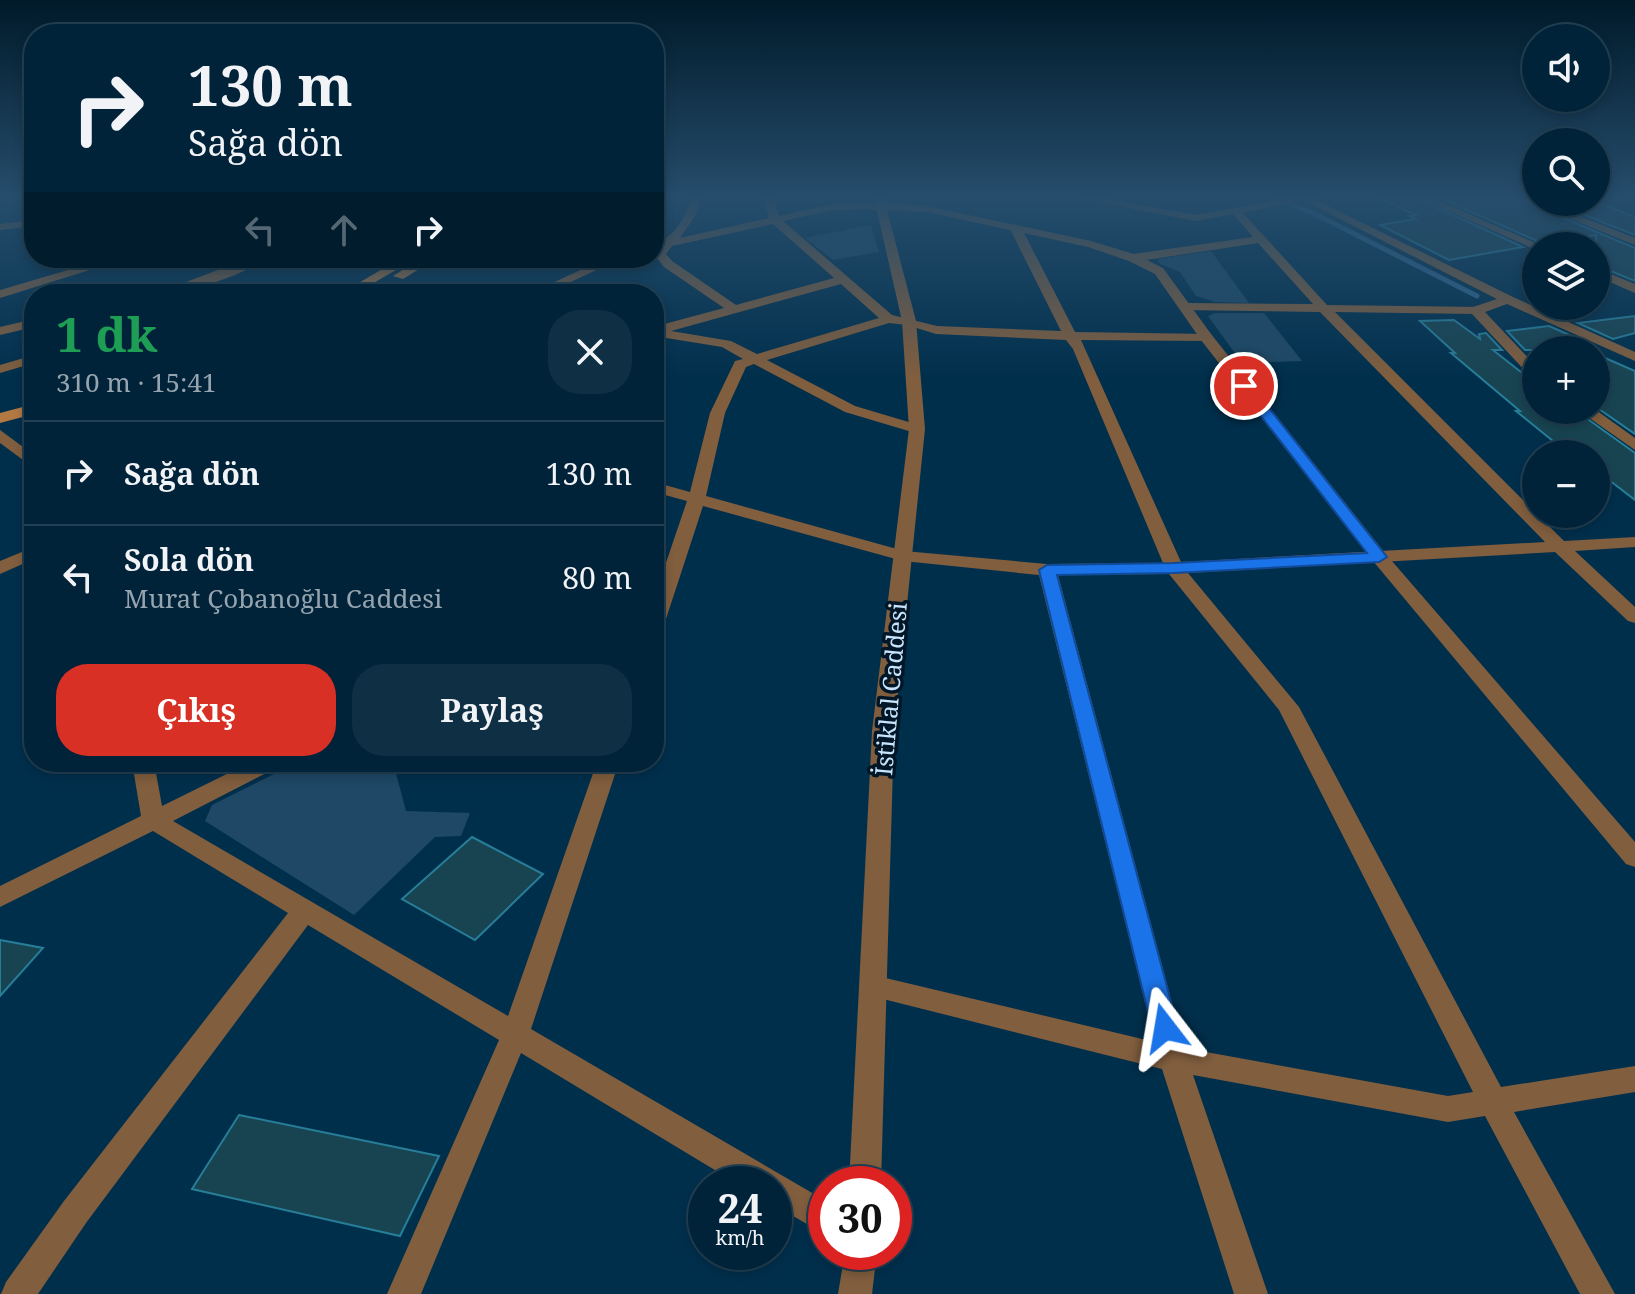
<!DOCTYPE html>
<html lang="tr">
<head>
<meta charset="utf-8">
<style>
	:root { --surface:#002339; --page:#0e2f44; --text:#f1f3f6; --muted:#95a4ae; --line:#224053; --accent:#d93025 }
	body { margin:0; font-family:"Noto Serif",serif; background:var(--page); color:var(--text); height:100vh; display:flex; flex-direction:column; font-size:30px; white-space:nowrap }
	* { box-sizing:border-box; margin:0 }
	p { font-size:26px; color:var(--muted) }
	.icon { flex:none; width:44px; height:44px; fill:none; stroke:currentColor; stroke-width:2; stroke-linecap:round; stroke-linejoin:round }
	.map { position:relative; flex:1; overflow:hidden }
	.side { position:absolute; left:24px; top:284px; width:640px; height:488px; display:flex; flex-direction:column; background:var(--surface); border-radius:32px; box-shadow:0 4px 12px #0003,0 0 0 2px var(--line) }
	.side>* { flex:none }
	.banner { position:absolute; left:24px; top:24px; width:640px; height:244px; border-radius:32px; box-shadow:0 4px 12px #0003,0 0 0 2px var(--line); background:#002339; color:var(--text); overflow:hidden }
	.buttons { position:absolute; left:1522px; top:24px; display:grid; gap:16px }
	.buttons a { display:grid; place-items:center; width:88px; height:88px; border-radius:50%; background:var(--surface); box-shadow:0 4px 12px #0003,0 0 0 2px var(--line); font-size:40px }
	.speed { position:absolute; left:688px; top:1166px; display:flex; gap:16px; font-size:40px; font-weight:700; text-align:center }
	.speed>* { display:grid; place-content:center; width:104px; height:104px; border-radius:50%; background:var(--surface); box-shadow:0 4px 12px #0003,0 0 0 2px var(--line); line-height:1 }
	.speed small { font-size:20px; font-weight:400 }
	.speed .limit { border:12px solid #d22; background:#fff; color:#111 }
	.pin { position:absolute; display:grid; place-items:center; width:68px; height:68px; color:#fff; margin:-34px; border:4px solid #fff; border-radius:50%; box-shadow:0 2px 8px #0007 }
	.me { position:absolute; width:88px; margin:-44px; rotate:346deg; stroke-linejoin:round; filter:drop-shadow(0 0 6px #0008) }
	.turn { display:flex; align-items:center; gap:28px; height:168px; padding:0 32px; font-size:36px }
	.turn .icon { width:104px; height:104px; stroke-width:2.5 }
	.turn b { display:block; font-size:56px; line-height:68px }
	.lanes { display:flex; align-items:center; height:76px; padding:0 32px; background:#0003; justify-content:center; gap:40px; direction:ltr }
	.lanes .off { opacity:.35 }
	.round { display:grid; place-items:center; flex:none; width:84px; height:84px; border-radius:32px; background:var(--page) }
	.head { display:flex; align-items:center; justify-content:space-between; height:136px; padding:0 32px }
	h1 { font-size:48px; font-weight:700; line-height:60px; color:#1e9e55 }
	.cta { display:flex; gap:16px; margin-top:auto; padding:16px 32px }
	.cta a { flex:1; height:92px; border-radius:32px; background:var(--accent); color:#fff; font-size:32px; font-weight:700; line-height:92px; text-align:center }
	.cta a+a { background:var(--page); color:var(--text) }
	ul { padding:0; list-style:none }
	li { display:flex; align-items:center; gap:24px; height:104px; padding:0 32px; border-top:2px solid var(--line) }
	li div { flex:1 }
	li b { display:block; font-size:30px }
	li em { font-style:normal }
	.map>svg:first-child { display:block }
	.green { fill:#1e4866 }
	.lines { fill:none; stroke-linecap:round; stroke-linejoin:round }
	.stream { stroke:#2f668d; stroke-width:5 }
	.building { fill:#184452; stroke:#277e99; stroke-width:2 }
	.minor { fill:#815e3e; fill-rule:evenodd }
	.tertiary { fill:#815e3e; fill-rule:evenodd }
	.secondary { fill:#b27943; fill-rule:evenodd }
	.route { fill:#1a73e8; stroke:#114b97; stroke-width:2 }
	.labels { text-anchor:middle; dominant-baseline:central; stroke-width:7; stroke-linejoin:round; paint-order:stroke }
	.street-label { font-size:24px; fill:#c7e4fc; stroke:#011626 }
</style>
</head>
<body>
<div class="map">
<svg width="1635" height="1294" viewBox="0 0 1635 1294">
	<rect width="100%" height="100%" fill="#002f4c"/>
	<!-- green -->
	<g class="green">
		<polygon points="871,225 879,252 833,260 805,238"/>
		<polygon points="1211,251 1249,303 1215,302 1196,296 1180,272 1160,264 1158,259"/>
		<polygon points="1215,313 1264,313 1302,361 1242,363 1208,316"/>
		<polygon points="298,762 393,762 406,811 470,813 461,836 435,837 354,915 205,821 212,805"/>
	</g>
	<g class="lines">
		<!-- stream -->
		<polyline class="stream" points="1275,198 1313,213 1477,296"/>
	</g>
	<!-- building -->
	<g class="building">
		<polygon points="1378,198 1416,198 1523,247 1449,260 1380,225 1416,219 1409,216 1416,215"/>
		<polygon points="1440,198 1516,198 1635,248 1635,281 1596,265 1596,235 1544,244"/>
		<polygon points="1552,202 1596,202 1635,217 1635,235"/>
		<polygon points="1635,316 1635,333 1613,339 1578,323"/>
		<polygon points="1454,320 1480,339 1479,334 1486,333 1502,350 1493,350 1536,384 1536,410 1575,410 1635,453 1635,500 1596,470 1596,454 1569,454 1516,411 1520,411 1451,353 1455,353 1420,321"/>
		<polygon points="1549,326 1590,344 1569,350 1525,350 1507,331"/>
		<polygon points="1596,354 1635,371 1635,434 1596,407"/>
		<polygon points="472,837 543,874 475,940 402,899"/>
		<polygon points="0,940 43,948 0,996"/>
		<polygon points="239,1115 439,1156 400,1236 192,1189"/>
	</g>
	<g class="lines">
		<!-- minor -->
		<g class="minor">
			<path d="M 691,198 L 701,198 L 696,215 L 680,238 L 769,218 L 763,198 L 773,198 L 779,216 L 833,204 L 887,204 L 887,208 L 883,209 L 833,210 L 783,221 L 892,315 L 937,326 L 1061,331 L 1009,227 L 1015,224 L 1021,227 L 1075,332 L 1211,334 L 1213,337 L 1206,341 L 1081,340 L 1181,562 L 1545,542 L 1320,312 L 1183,310 L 1183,304 L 1188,303 L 1313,304 L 1258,243 L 1133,262 L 1127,258 L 1133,254 L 1253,237 L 1233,214 L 1196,221 L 1077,198 L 1100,198 L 1196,215 L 1288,198 L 1310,198 L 1243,213 L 1327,305 L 1483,307 L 1484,310 L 1478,314 L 1335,312 L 1564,541 L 1635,537 L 1635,547 L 1575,551 L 1635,607 L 1635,623 L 1628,621 L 1555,552 L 1188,573 L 1299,707 L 1501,1087 L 1635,1066 L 1635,1092 L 1514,1112 L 1615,1294 L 1580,1294 L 1485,1116 L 1448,1122 L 1193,1075 L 1268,1294 L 1234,1294 L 1162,1069 L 863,994 L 859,986 L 863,978 L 873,975 L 1155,1042 L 1039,575 L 903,561 L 703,506 L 664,625 L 654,631 L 654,598 L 687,501 L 654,492 L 654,482 L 690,492 L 710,413 L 735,361 L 743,359 L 722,347 L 654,336 L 654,328 L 657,326 L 724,308 L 664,267 L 654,254 L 657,250 L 654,251 L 654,243 C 674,239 686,217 691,198 ZM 773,224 L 834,278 L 736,305 L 672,261 L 666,254 L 672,246 ZM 841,284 L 879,318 L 757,354 L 731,341 L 671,331 ZM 889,323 L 907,325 L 936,334 L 1066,340 L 1073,349 L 1163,563 L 1047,564 L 904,551 L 706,496 L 725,413 L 746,367 L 754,364 L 845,412 L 912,432 L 922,432 L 922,426 L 855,406 L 767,360 ZM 1169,574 L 1279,710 L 1473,1092 L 1448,1096 L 1184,1048 L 1058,575 Z"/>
			<polygon points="1419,198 1433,198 1542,246 1532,248"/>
			<polygon points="1519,198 1533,198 1536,202 1544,202 1635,238 1635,245"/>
			<polygon points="34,220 34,226 0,230 0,224"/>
			<polygon points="109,258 128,258 0,298 0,290"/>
			<path d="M 250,258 L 266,258 C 241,277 185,294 154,294 Z"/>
			<polygon points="606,258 622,258 545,294 529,294"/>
			<polygon points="1596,268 1635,284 1635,293 1596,276"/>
			<polygon points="34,319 34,327 0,335 0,327"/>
			<polygon points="34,355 34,363 0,373 0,365"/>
			<polygon points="0,430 34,455 34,468 0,443"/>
			<polygon points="34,547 34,559 0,574 0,561"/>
			<polygon points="132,762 154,762 162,806 251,762 281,762 278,767 173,821 508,1016 597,762 619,762 531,1029 826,1201 826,1235 774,1205 774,1184 738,1184 521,1053 421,1294 387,1294 499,1040 308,925 86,1223 38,1294 1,1294 6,1282 64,1201 288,913 153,831 0,907 0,886 141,816"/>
		</g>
		<!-- tertiary -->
		<g class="tertiary">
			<polygon points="874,198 884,198 886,203 927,206 1091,241 1137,255 1163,268 1211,334 1385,553 1635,842 1635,867 1626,864 1373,561 1201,340 1155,274 1129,261 1088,247 927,212 887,210 916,321 925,429 894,731 881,1184 849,1184 872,731 909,429 902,321"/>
			<polygon points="1299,198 1312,198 1513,297 1635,352 1635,361 1507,304 1485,312 1536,366 1536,378 1531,377 1472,314 1473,307 1497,299"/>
			<polygon points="1578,410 1596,410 1635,438 1635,450"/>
			<polygon points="845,1252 877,1252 872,1294 838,1294"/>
		</g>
		<!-- secondary -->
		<g class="secondary">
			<polygon points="401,258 416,258 355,294 340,294"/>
			<polygon points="422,258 437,258 403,279 393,276"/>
			<polygon points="34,404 34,414 0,423 0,413"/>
		</g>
	</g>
	<!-- sky -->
	<linearGradient id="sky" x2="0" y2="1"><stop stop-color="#001a2a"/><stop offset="0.52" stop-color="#264d6c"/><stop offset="1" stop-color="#264d6c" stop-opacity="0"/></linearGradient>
	<rect width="1635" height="379" fill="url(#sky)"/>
	<!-- route -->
	<polygon class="route" points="1240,383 1249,383 1387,557 1379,562 1174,573 1057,575 1178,1028 1174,1036 1165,1039 1156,1036 1152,1028 1039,570 1047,565 1174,563 1367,553 1240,389"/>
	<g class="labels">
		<!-- street labels -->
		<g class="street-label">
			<text transform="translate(890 689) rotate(-85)">İstiklal Caddesi</text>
		</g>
	</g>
</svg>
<div class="buttons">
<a><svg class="icon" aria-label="sound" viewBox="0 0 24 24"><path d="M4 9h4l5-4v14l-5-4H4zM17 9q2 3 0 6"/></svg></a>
<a><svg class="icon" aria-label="search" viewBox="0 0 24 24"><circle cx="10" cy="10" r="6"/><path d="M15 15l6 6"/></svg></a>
<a><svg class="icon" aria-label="layers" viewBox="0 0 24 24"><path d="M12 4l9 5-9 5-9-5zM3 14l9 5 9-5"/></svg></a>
<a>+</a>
<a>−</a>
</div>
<div class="speed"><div>24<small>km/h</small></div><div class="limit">30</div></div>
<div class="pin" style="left:1244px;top:386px;background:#d93025"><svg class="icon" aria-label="arrive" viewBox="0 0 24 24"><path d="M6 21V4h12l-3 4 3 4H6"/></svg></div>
<svg class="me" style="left:1165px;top:1028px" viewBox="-20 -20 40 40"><path d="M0-17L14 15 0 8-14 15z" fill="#1a73e8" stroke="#fff" stroke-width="4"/></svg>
<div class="banner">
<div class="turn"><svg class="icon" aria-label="right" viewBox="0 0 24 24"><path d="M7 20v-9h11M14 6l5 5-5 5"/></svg><div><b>130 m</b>Sağa dön</div></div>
<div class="lanes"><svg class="icon off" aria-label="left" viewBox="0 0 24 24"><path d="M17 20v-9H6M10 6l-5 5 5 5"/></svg><svg class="icon off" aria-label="ahead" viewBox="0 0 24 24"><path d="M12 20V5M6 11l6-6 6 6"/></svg><svg class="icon" aria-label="right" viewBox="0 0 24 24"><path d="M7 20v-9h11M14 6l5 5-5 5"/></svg></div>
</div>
<section class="side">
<div class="head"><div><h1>1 dk</h1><p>310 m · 15:41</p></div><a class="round"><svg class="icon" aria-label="close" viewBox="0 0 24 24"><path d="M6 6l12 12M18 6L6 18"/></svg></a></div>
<ul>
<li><svg class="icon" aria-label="right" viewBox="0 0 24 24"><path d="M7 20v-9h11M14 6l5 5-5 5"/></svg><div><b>Sağa dön</b></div><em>130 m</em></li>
<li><svg class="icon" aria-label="left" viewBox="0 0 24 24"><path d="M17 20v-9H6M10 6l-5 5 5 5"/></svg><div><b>Sola dön</b><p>Murat Çobanoğlu Caddesi</p></div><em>80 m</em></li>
</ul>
<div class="cta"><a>Çıkış</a><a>Paylaş</a></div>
</section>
</div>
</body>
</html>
